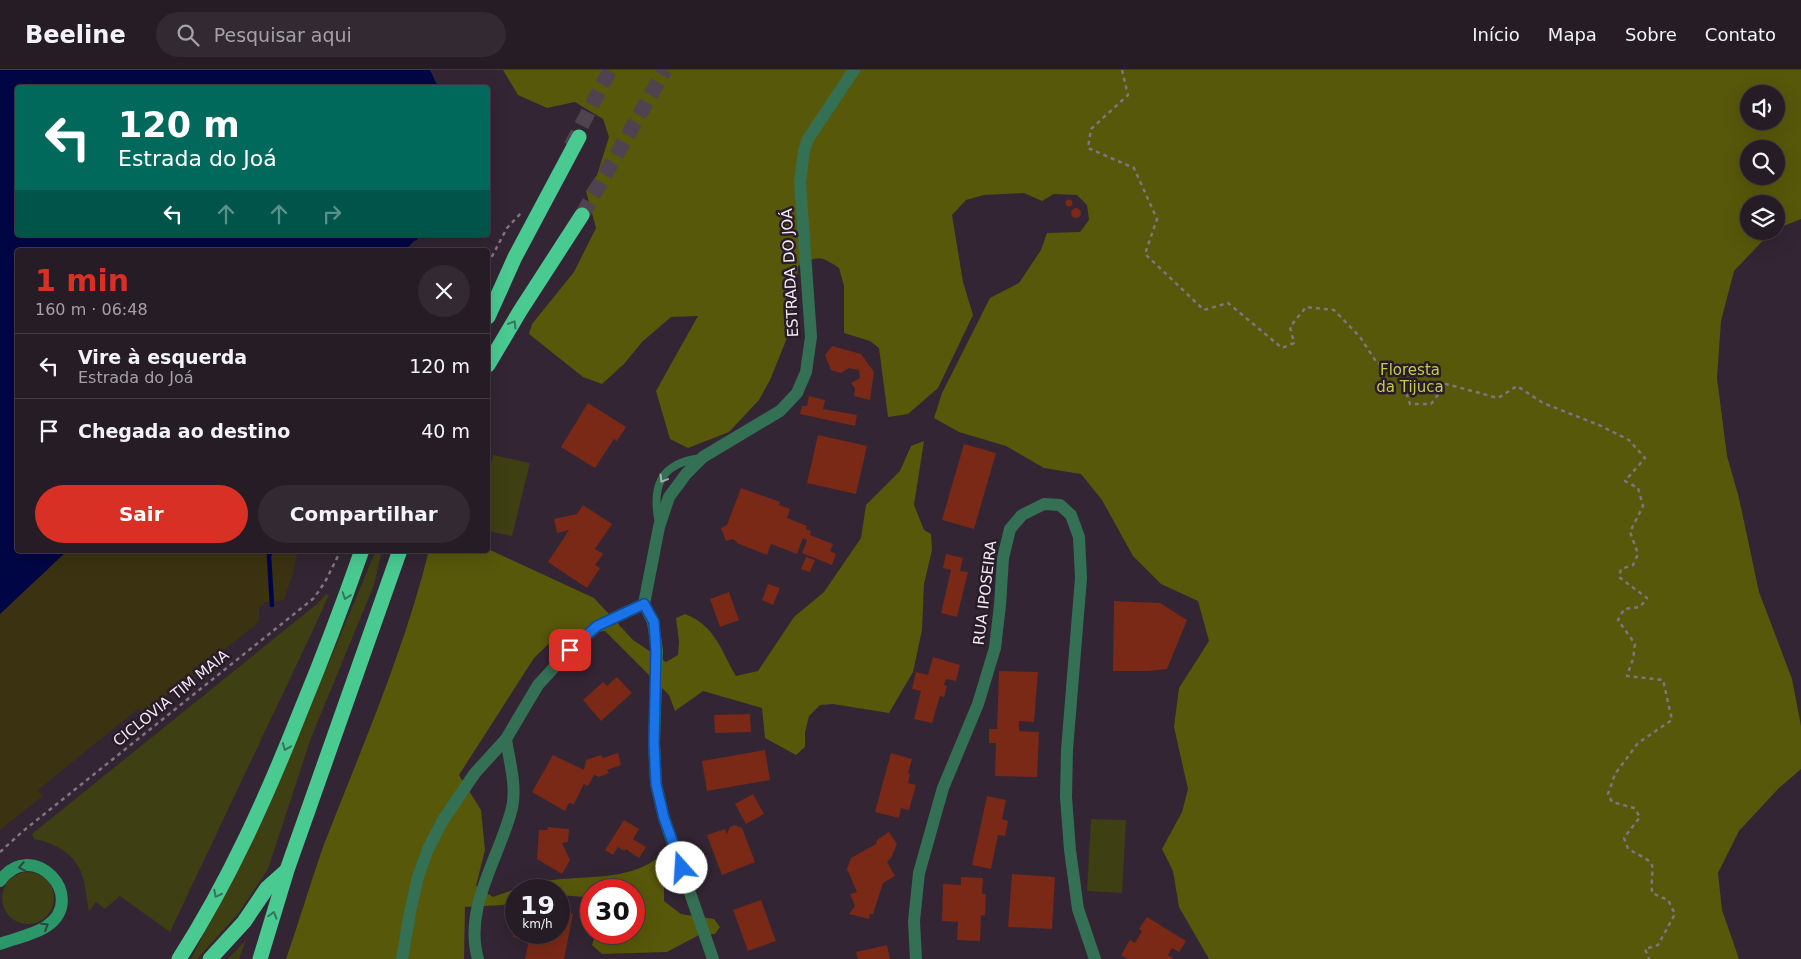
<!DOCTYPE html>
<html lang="pt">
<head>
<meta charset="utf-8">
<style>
	:root { --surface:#261c26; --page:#322932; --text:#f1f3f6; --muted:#a4a1a7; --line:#423a43; --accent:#d93025 }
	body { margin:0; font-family:"DejaVu Sans",sans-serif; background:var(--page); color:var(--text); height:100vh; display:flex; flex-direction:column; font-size:19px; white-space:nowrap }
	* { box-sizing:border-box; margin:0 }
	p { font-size:16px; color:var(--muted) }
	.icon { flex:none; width:28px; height:28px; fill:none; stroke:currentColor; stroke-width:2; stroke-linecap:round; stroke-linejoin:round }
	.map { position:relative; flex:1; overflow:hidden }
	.details { position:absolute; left:15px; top:178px; width:475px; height:305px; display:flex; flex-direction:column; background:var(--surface); border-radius:5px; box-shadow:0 5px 20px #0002,0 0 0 1px var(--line) }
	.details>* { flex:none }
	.hud { position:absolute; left:15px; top:15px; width:475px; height:152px; border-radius:5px; box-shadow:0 5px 20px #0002,0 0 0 1px var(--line); background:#00695c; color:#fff; overflow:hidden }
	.fabs { position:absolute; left:1740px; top:15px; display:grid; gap:10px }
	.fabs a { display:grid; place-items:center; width:45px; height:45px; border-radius:50%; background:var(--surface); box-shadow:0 5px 20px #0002,0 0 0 1px var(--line); font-size:25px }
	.speed { position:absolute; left:505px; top:809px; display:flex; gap:10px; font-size:25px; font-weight:700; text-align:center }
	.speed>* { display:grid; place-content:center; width:65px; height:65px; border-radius:50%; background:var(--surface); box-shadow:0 5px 20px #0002,0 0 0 1px var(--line); line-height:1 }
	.speed small { font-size:12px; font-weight:400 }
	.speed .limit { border:8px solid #d22; background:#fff; color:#111 }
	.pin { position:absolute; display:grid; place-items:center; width:42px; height:42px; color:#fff; margin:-21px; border-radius:10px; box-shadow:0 2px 8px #0006 }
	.me { position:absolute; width:55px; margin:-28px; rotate:341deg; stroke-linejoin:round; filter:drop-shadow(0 0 4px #0008) }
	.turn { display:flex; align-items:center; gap:18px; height:105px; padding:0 20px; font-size:22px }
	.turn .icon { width:65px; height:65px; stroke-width:2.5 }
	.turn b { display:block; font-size:35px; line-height:42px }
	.lanes { display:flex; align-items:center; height:48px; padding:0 20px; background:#0003; justify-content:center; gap:25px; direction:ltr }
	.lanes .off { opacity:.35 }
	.round { display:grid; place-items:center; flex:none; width:52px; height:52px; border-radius:26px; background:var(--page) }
	.summary { display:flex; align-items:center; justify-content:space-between; height:85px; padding:0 20px }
	h1 { font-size:30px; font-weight:700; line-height:38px; color:var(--accent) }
	.primary-button { display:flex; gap:10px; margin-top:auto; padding:10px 20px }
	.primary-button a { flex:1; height:58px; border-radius:30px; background:var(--accent); color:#fff; font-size:20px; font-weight:700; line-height:58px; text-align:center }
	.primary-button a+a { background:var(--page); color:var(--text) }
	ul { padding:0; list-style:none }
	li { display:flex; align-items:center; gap:15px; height:65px; padding:0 20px; border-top:1px solid var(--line) }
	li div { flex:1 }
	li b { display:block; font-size:19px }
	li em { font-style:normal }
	header { display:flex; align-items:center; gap:30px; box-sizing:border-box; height:70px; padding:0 25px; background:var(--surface); border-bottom:1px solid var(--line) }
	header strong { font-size:24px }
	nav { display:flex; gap:28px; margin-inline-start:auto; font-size:18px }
	.search { width:350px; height:45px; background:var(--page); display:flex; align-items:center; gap:12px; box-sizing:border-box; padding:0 18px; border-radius:28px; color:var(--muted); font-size:19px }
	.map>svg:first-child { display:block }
	.green { fill:#3e3f12 }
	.forest { fill:#57580a; fill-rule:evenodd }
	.sand { fill:#3a3211 }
	.water { fill:#000645 }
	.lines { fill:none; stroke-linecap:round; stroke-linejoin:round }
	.stream { stroke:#000645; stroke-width:4.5 }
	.building { fill:#792916 }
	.highway-tunnel { stroke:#504350; stroke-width:15; stroke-dasharray:15 8; stroke-linecap:butt }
	.path { stroke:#817480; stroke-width:2.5; stroke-dasharray:4 4; stroke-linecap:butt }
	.lane { stroke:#347053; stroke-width:8 }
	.street { stroke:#347053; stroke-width:12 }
	.secondary { stroke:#2b9769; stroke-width:12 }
	.highway { stroke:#49ca91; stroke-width:15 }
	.oneway { stroke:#39735d }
	.oneway2 { stroke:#9eb3ab }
	.oneway3 { stroke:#2a473f }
	.route-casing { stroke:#114b97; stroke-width:12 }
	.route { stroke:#1a73e8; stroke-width:9 }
	.labels { text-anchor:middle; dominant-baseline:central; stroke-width:5; stroke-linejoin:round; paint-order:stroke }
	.street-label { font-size:15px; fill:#f4eaf3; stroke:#291c29 }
	.park-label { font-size:15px; fill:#c7c94c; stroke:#291c29 }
</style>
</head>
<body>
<header>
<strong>Beeline</strong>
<div class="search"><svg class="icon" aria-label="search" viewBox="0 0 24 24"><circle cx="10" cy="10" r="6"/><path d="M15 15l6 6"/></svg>Pesquisar aqui</div>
<nav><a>Início</a><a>Mapa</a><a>Sobre</a><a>Contato</a></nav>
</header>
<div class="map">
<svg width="1801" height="889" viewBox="0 0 1801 889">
	<rect width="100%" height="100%" fill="#332533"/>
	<!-- green -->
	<g class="green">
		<polygon points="493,385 530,393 512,466 488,461 488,406"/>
		<polygon points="376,480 382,480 374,515 311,668 268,799 238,844 197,889 191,889 264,747"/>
		<path d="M 326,524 L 329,525 L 314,558 L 170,862 L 120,826 L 105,839 L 96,832 L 89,841 C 86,829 86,814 81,802 C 74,783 52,772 34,769 L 32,764 L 317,534 Z"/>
		<polygon points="1091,749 1126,750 1122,823 1087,821"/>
		<circle cx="28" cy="828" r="26"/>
		<polygon points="246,870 239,889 228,889"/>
	</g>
	<!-- forest -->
	<g class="forest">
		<path d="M 503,0 L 1801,0 L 1801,149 L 1776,159 L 1776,134 L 1749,134 L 1749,161 L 1772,161 L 1734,201 L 1721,251 L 1717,308 L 1727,386 L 1739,428 L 1759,522 L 1792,609 L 1801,656 L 1801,699 L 1778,719 L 1739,761 L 1718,803 L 1722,840 L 1739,889 L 1209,889 L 1179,837 L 1173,801 L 1162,779 L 1182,742 L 1188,719 L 1174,657 L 1179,618 L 1209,571 L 1198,531 L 1161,514 L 1133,486 L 1102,430 L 1081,404 L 1044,398 L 1006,376 L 959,362 L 934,348 L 942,323 L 990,228 L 1019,213 L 1041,180 L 1047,163 L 1080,162 L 1089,150 L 1087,135 L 1077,125 L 1054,124 L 1042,131 L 1024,123 L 984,125 L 966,130 L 952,145 L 963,212 L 973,245 L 938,318 L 908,344 L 888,347 L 879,278 L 870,271 L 844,263 L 844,216 L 839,198 C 819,185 819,186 798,196 L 794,237 L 789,263 L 770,310 L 759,330 L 729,362 L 688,378 L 670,369 L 656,321 L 698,246 L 671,247 L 642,272 L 624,294 L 602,314 L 583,307 L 529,264 L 532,254 L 574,202 L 596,158 L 586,121 L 597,105 L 609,67 L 603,49 L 575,32 L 547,38 L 518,25 ZM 1749,24 L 1776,24 L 1776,51 L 1749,51 ZM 1749,79 L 1776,79 L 1776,106 L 1749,106 Z"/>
		<path d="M 924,371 L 914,435 L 924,460 L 931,464 L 932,480 L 924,514 L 922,560 L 913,602 L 889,643 L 833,634 L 820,635 L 809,646 L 805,662 L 805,677 L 796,685 L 765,668 L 762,638 L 703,621 L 675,641 L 669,625 L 605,561 L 556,567 L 534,588 L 459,705 L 481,740 L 485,780 L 476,816 L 493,827 C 508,822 524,815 540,812 C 578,804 624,813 656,789 L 664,791 L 664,831 L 681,844 L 714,849 L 720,857 L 715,864 L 699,865 L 667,882 L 602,884 L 592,875 L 596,863 L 634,862 L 634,820 L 591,820 L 591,834 L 585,827 L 559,825 L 559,820 L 516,820 L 516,830 L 503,835 L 465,837 L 464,889 L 286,889 C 299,852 310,814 323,777 C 361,679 404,582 429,480 L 488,479 L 594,528 L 633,570 L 666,592 L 678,585 L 679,572 L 676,548 L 685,544 C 716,556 721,581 736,606 L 758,601 L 794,547 L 824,522 L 861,468 L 866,435 L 900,401 L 911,376 Z"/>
	</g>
	<!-- sand -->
	<polygon class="sand" points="68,480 298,480 292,507 284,530 264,533 263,536 261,536 259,538 259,552 143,645 138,639 38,720 43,726 0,760 0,544"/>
	<!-- water -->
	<polygon class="water" points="0,0 430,0 438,17 18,18 18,165 419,165 417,170 414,171 405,180 18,180 18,480 68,480 0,544"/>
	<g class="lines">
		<!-- stream -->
		<polyline class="stream" points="271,480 269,486 272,535"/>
	</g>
	<!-- building -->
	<g class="building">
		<circle cx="1069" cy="133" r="3.5"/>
		<circle cx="1076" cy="143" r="5"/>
		<polygon points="832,276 861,284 874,302 870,330 854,326 855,318 851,313 860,308 859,300 849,298 841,303 831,300 825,285"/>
		<polygon points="809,326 825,330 823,339 857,345 855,356 800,344 802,336 807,336"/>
		<polygon points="588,333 626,357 617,371 614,369 595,398 561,377"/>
		<polygon points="818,365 867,376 856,424 807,413"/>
		<polygon points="964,374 996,383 974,459 942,450"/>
		<polygon points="741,418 780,432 779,435 790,439 787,448 807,456 806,459 811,461 810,465 833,474 830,481 836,484 832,495 802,483 807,470 803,468 797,484 771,474 767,485 739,474 733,469 726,471 721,458 727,455"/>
		<polygon points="583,435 612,454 595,479 603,484 595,495 600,498 587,518 548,492 569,460 557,463 554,449 577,444"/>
		<polygon points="946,484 963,488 960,501 968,502 957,547 941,543 951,500 943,498"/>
		<polygon points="806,487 815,490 810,502 801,499"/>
		<polygon points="768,514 780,518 773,535 762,530"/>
		<polygon points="729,522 739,550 720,557 710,529"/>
		<polygon points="1114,531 1160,533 1187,550 1167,599 1149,601 1113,601"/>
		<polygon points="933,587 960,595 956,611 946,609 944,615 947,616 944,627 940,626 932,653 914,649 921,621 912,619 916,602 928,605"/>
		<polygon points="999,601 1038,602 1034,652 1019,651 1019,661 1039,662 1037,707 995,706 996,673 989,673 989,659 997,659"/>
		<polygon points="617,607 632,623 601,651 583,630 603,612 607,616"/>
		<polygon points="750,644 751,662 715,663 714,645"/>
		<polygon points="765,680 770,710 707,721 702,691"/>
		<polygon points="618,683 621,695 607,700 609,703 599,707 594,705 588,716 584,714 574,734 569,733 565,741 532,722 553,685 584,700 586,690 601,685 603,688"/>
		<polygon points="891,683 912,689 908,703 910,704 908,713 916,715 909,740 901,738 899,748 875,742"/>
		<polygon points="753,724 764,744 746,754 735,734"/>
		<polygon points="987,726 1006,730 1002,749 1008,751 1005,766 998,765 991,799 972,795"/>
		<polygon points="624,750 639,759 633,769 646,777 639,788 626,779 624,781 618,777 613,785 605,780"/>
		<polygon points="735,755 742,758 755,792 722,805 707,765 725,759 727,764 730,757"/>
		<polygon points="547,757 569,759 568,772 562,773 570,790 562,804 537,789 539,760 548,760"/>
		<polygon points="889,762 897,774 891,788 887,792 895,806 883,813 873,844 870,844 869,849 849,844 855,836 850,824 857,822 847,799 851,788 876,774 877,770"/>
		<polygon points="1012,804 1055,807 1052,859 1008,857"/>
		<polygon points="961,807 983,808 982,824 986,824 985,846 981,845 980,871 957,870 958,852 942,851 943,814 961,815"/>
		<polygon points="761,830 776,871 748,881 733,840"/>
		<polygon points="559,841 573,844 564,889 525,889 529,870 513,867 515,857 516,862 559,862"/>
		<polygon points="1147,847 1186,871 1179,882 1172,878 1168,885 1174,889 1128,889 1121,885 1130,870 1135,873 1142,861 1139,859"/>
		<polygon points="887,875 890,889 858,889 856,882"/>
	</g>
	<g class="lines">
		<!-- highway-tunnel -->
		<g class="highway-tunnel">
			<polyline points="571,76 610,0"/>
			<polyline points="582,145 665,0"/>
		</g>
		<!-- path -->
		<g class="path">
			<path d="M 1122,0 L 1128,25 L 1091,59 L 1088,78 L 1134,98 L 1157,149 L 1145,184 L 1204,240 L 1228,233 L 1282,278 L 1294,273 L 1290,257 L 1306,237 L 1334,240 L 1360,267 L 1377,293 L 1397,296 L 1410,334 L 1431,334 L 1446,314 L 1498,328 L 1517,316 L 1543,333 L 1599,355 L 1629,370 L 1645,388 L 1625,411 L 1638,418 L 1643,436 L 1630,462 L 1638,484 L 1633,495 L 1621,499 L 1619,507 L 1647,528 L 1640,537 L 1624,539 L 1618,550 L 1635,574 L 1633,589 L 1627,606 L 1663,610 L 1672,650 L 1638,673 L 1615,704 L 1608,724 L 1612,732 L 1634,738 L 1640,747 L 1624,768 L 1628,779 C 1662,797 1650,790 1652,823 L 1668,830 L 1675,844 L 1658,875 L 1645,879 L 1649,889"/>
			<polyline points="488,194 507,158 521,143"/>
			<polyline points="0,782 22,762 314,528 325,512 341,480"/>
		</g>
		<!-- lane -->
		<path class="lane" d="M 659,454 C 651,415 661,393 701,388"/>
		<!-- street -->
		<g class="street">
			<polyline points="644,534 653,552 657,581 654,673 656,714 664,748 713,889"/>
			<polyline points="402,889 410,842 418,807 428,779 443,750 475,703 506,669 538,615 570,580 597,556 644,534 659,457 669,427 686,404 703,387 780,341 797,323 806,302 811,267 800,112 804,81 808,69 854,0"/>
			<path d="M 478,889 C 463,837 500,787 512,738 C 517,716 509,690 506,669"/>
			<polyline points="916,889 914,851 919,803 943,718 978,634 995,578 1000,535 1003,488 1010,459 1022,445 1044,434 1060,435 1071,445 1079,467 1081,508 1067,680 1066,727 1070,780 1078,839 1095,889"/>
		</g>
		<!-- secondary -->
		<path class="secondary" d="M 0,811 C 32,766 89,827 47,856 C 34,865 15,868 0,874"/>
		<!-- highway -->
		<g class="highway">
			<polyline points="488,247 515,187 579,67"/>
			<polyline points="488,295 520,241 582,145"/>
			<path d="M 179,889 C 229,811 267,726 301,640 C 323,587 343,534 362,480"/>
			<polyline points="210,889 244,852 267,818 286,801"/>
			<polyline points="260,889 287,800 400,480"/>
		</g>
	</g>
	<!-- one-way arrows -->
	<defs><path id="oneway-chevron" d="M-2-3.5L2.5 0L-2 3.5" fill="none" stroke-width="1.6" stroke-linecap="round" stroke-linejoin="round" transform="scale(1.25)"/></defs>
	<g class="oneway">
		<use href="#oneway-chevron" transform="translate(513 254) rotate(-59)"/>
		<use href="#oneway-chevron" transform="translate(346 526) rotate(109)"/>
		<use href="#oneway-chevron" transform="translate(286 677) rotate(112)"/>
		<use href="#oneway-chevron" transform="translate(217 824) rotate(117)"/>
		<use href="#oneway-chevron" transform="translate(273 845) rotate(-74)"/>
	</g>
	<use class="oneway2" href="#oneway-chevron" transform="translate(663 409) rotate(121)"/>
	<g class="oneway3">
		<use href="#oneway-chevron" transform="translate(22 797) rotate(169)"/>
		<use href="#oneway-chevron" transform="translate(45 856) rotate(-31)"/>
	</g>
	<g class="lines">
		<defs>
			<polyline id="route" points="570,580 597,556 644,534 654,552 656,581 654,673 656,714 664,748 682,798"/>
		</defs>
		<!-- route casing -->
		<use href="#route" class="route-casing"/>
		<!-- route -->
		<use href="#route" class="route"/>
	</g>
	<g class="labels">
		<!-- street labels -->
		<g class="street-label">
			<text transform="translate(790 203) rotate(-93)">ESTRADA DO JOÁ</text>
			<text transform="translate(985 523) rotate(-83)">RUA IPOSEIRA</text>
			<text transform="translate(171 628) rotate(-39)">CICLOVIA TIM MAIA</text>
		</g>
		<!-- park labels -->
		<g class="park-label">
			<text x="1410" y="300">Floresta<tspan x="1410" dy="17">da Tijuca</tspan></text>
		</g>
	</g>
</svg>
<div class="fabs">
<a><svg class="icon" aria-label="sound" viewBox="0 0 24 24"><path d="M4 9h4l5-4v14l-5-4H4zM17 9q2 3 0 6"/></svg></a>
<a><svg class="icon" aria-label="search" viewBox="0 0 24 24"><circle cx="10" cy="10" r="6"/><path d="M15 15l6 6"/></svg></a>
<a><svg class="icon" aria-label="layers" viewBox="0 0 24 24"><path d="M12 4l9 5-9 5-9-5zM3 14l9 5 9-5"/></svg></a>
</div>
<div class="speed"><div>19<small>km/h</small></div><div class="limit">30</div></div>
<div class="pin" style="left:570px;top:580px;background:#d93025"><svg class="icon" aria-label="arrive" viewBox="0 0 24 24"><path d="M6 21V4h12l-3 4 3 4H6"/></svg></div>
<svg class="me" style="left:682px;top:798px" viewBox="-20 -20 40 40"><circle r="19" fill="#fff"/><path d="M0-13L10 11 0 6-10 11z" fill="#1a73e8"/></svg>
<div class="hud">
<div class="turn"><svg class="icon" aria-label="left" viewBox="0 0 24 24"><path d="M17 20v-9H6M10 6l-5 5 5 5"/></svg><div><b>120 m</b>Estrada do Joá</div></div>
<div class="lanes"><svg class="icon" aria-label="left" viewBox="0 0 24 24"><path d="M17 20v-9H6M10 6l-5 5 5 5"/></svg><svg class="icon off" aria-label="ahead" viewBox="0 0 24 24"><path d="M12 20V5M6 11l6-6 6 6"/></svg><svg class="icon off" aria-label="ahead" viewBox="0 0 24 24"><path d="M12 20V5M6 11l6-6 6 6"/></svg><svg class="icon off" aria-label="right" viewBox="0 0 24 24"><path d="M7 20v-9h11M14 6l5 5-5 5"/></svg></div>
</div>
<section class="details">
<div class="summary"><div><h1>1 min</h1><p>160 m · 06:48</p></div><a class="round"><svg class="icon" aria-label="close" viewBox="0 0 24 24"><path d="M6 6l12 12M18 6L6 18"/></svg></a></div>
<ul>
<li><svg class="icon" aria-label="left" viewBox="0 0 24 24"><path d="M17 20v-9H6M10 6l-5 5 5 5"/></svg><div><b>Vire à esquerda</b><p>Estrada do Joá</p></div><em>120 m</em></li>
<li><svg class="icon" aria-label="arrive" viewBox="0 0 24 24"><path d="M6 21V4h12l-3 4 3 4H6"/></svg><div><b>Chegada ao destino</b></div><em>40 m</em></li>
</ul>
<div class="primary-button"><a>Sair</a><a>Compartilhar</a></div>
</section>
</div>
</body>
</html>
